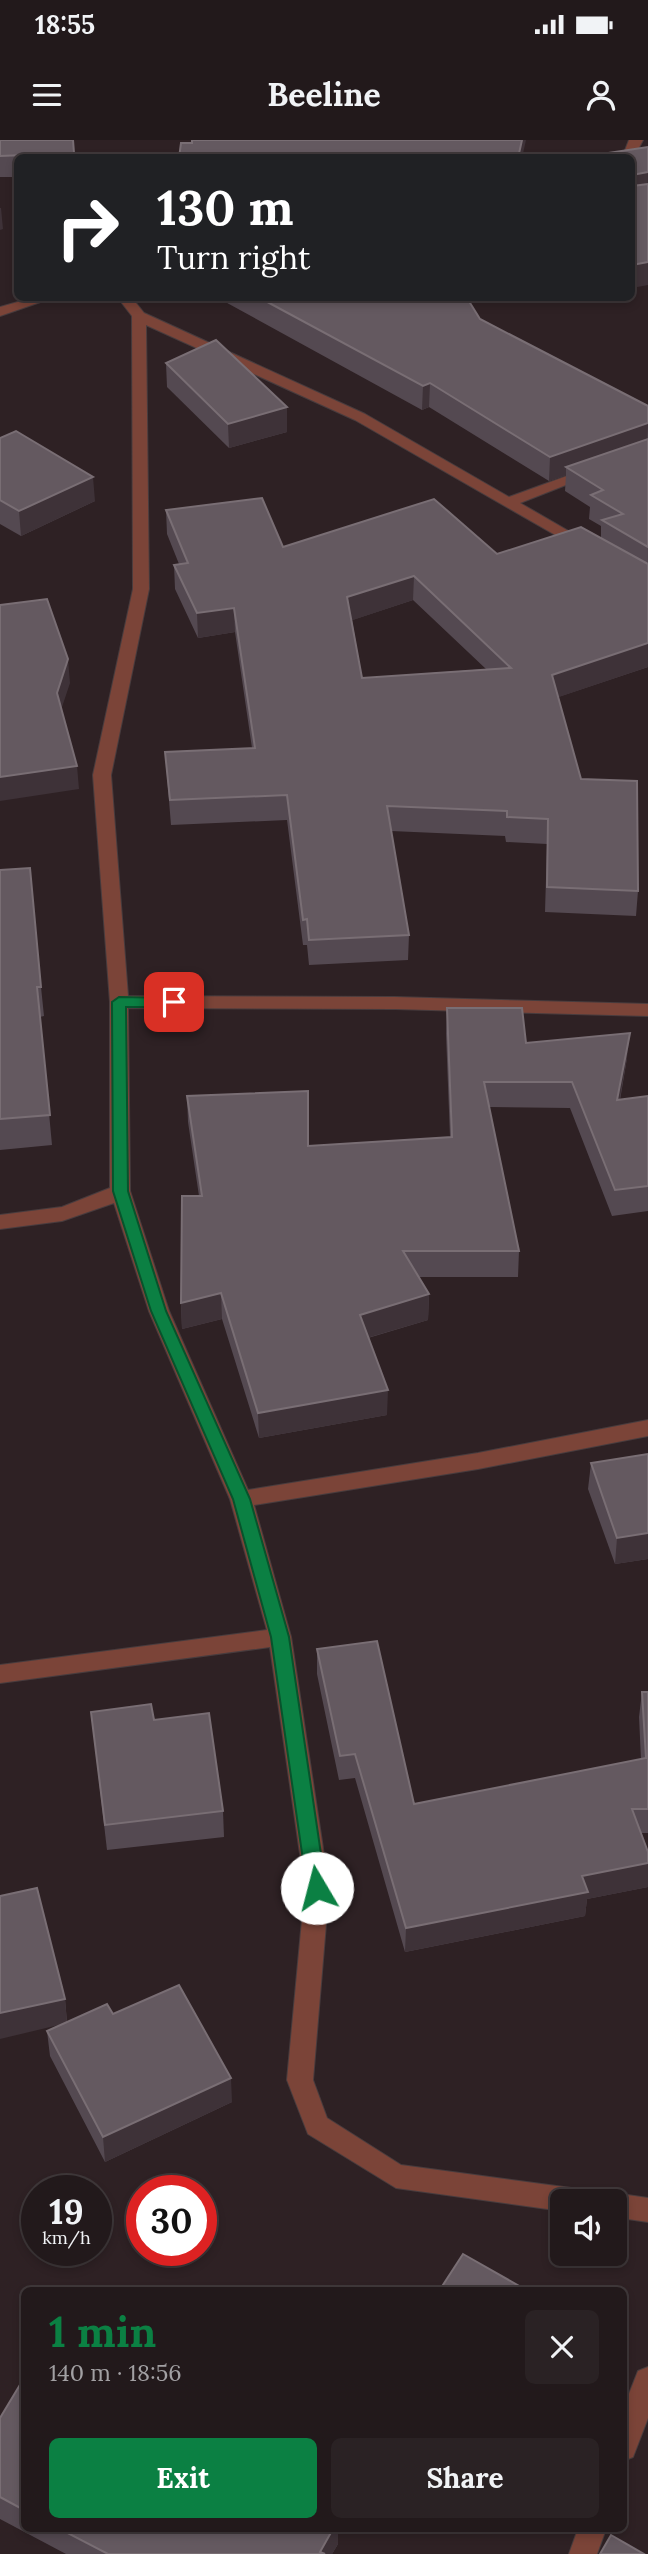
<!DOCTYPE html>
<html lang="en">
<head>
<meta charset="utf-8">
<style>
	:root { --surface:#22191b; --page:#2a2224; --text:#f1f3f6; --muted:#a2a0a3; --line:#3f383a; --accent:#0b8043 }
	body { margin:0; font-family:Lora,serif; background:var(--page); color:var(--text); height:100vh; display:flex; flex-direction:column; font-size:26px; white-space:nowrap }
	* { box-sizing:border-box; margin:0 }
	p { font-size:23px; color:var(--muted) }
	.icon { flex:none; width:38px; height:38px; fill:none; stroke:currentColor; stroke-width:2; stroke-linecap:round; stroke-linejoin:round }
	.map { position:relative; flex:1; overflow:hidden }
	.details { position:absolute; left:21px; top:2147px; width:606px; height:245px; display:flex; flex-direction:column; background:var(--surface); border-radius:10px; box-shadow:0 4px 10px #0003,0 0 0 2px var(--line) }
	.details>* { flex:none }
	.hud { position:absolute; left:14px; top:14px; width:621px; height:147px; border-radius:10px; box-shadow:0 4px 10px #0003,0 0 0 2px var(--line); background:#202124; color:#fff; overflow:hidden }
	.buttons { position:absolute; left:550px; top:2049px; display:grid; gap:14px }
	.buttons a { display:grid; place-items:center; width:77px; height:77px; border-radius:10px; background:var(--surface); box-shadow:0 4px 10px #0003,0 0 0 2px var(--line); font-size:35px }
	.speed { position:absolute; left:21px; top:2035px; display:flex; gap:14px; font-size:35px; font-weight:700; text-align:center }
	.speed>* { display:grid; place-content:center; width:91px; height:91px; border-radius:50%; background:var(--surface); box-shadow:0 4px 10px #0003,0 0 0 2px var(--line); line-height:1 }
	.speed small { font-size:18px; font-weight:400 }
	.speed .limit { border:10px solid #d22; background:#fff; color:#111 }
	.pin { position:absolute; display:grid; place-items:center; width:60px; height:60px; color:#fff; margin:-30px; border-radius:14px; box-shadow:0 4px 10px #0006 }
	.me { position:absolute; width:77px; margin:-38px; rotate:352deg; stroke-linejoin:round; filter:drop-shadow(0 0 5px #0008) }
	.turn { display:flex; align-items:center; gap:24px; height:147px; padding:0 28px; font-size:32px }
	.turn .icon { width:91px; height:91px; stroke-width:2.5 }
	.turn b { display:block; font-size:49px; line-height:60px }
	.round { display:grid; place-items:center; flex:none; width:74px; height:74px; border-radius:10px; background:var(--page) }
	.head { display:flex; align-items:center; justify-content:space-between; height:119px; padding:0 28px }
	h1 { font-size:42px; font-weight:700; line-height:52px; color:var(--accent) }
	.button { display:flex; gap:14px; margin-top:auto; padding:14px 28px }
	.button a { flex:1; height:80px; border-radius:10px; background:var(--accent); color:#fff; font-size:28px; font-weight:700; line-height:80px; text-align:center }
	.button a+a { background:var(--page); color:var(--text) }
	.status { display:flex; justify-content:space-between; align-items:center; height:49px; padding:0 35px; background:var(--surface); direction:ltr }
	.status svg { height:19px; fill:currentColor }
	header { display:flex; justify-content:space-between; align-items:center; height:91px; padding:0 28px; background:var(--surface); font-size:32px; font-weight:700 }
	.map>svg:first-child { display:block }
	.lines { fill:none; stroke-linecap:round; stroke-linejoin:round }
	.minor-casing { stroke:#483c3e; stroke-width:2 }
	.minor { fill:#7b4438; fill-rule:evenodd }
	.wall { fill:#544951; fill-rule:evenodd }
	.shaded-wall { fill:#3e3238 }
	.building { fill:#645960; stroke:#796e74; stroke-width:2; fill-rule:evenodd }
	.route { fill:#0b8043; stroke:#07532c; stroke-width:2 }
</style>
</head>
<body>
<div class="status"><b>18:55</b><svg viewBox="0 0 49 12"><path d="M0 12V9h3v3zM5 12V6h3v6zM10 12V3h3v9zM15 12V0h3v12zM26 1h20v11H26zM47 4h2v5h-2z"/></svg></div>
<header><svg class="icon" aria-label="menu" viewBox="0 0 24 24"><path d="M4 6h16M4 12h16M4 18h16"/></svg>Beeline<svg class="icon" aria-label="person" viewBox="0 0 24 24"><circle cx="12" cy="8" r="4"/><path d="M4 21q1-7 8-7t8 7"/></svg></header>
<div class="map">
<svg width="648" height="2414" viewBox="0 0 648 2414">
	<rect width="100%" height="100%" fill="#2e2124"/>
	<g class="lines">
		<defs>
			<g id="minor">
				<polygon points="629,0 643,0 632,21 632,18 622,18"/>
				<polygon points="32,158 52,158 0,176 0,167"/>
				<polygon points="118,158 132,158 144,173 365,274 509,357 586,329 596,329 599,332 520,363 591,404 591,410 585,412 355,280 146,185 149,449 111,635 128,856 395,857 648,864 648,876 395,869 128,868 130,1051 169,1171 248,1350 478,1313 648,1280 648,1296 478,1329 254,1365 291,1497 329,1748 313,1940 327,1978 401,2025 586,2050 595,2053 599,2062 562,2062 562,2071 396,2048 308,1994 287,1940 305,1748 270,1507 0,1543 0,1525 267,1490 230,1359 149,1171 114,1063 62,1081 0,1089 0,1075 62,1067 110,1048 110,862 93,635 133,449 132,176"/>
				<polygon points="614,2053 648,2058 648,2082 614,2077 614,2062 602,2062 605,2056"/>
				<polygon points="648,2227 648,2278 633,2317 623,2321 623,2269 638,2231"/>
				<polygon points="578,2389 606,2389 597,2414 569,2414"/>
			</g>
		</defs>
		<!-- minor casing -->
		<use href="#minor" class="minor-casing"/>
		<!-- minor -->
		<use href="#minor" class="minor"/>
	</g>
	<!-- wall -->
	<g class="wall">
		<polygon points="0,0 73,0 74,18 18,18 18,37 0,37"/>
		<path d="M 218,158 L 467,158 L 480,179 L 648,266 L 648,527 L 558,557 L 581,639 L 638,751 L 636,776 L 545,772 L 547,704 L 506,702 L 505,696 L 391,691 L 409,795 L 408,820 L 309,825 L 307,805 L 303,805 L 287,680 L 171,685 L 165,612 L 252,608 L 235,492 L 198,498 L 175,449 L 174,425 L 179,424 L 167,394 L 166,370 L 283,407 L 497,414 L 601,398 L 601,386 L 589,379 L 590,367 L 565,351 L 566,335 L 549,341 L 429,267 L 422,270 ZM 413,460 L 486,529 L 362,538 L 352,480 Z"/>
		<polygon points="166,223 287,267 287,292 229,308 167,247"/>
		<polygon points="0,298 95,361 21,396 0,384"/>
		<polygon points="0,730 41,847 44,876 40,877 52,1005 0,1010"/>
		<polygon points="447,868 526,903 627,918 620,960 648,956 648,1071 612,1076 570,968 489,967 519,1111 518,1137 418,1137 429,1154 428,1180 368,1198 387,1275 259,1298 222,1179 182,1189 181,1163 199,1056 188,982 187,956 308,1006 450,997 446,894"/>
		<polygon points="648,1314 648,1419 615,1424 588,1349 591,1323"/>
		<polygon points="317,1509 414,1664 641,1619 639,1577 642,1552 648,1552 648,1693 641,1693 648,1712 648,1747 587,1759 585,1776 405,1812 355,1638 339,1640 317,1534"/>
		<polygon points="91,1572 223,1671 224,1697 107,1710"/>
		<polygon points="65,1859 67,1882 113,1874 232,1962 105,2022 50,1916 47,1891 62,1884"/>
		<polygon points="24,2238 24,2389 338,2389 338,2404 332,2414 66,2414 0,2379 0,2278"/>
	</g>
	<!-- shaded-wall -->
	<g class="shaded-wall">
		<polygon points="522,0 526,0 522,18 518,18"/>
		<polygon points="648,32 648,54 632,57 632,35"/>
		<polygon points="0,68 1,68 3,89 0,90"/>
		<polygon points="648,122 648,145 632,148 632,125"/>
		<polygon points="430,243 429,267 422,270 423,246"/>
		<polygon points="287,267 287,292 229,308 228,284"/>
		<polygon points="648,283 647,307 566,327 566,335 549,341 550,317"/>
		<polygon points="93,337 95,361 21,396 19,371"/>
		<polygon points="414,436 413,460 347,482 347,457"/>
		<polygon points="234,468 235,492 198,498 197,473"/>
		<polygon points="648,503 648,527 550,560 552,535"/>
		<polygon points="68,519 70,543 59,576 57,553"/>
		<polygon points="77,626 79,649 0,661 0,637"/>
		<polygon points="630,893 627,918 615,986 617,960"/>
		<polygon points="221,1153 222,1179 182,1189 181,1163"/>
		<polygon points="429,1154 428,1180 360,1200 360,1175"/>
		<polygon points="388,1250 387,1275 259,1298 258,1273"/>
		<polygon points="648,1393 648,1419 615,1424 617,1398"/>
		<polygon points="648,1723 648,1747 587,1759 585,1776 405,1812 406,1788 582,1736"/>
		<polygon points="65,1859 67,1883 0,1899 0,1873"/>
		<polygon points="231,1938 232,1962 105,2022 103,1997"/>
		<polygon points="333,2389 338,2389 338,2404 332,2414 320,2414 320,2412"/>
	</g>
	<!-- building -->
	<g class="building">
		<polygon points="0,0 73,0 74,13 0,16"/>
		<polygon points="192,0 522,0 518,18 179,18 181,3 192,3"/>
		<polygon points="648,7 648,32 632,35 632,18 575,18"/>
		<polygon points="632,38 632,46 648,44 648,122 632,125"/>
		<polygon points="260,158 467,158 480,179 648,266 648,283 550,317 430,243 423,246"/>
		<polygon points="216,200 287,267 228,284 166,223"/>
		<polygon points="16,291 93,337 19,371 0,360 0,298"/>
		<polygon points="648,299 648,407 602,380 623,374 591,355 603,350 566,327"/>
		<path d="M 262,358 L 283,407 L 434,359 L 497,414 L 581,387 L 648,424 L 648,503 L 552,535 L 581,639 L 637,641 L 638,751 L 547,747 L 548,679 L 507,677 L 507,671 L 387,666 L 409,795 L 309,800 L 307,779 L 303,780 L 287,655 L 170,660 L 165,612 L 255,608 L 234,468 L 197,473 L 174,425 L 188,423 L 166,370 ZM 414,436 L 511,528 L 362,538 L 347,457 Z"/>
		<polygon points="47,459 68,519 57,553 77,626 0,637 0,465"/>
		<polygon points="30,728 41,847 37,847 50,975 0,979 0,730"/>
		<polygon points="447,868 522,868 526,903 630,893 617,960 648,956 648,1046 615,1050 572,942 484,942 519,1111 403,1111 429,1154 360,1175 388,1250 258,1273 221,1153 181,1163 182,1056 202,1056 187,956 308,951 308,1006 452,997"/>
		<polygon points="648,1314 648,1393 617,1398 591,1323"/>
		<polygon points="377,1501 414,1664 646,1618 642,1552 648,1552 648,1669 632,1669 648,1712 648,1723 582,1736 588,1752 406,1788 355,1614 340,1616 317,1509"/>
		<polygon points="151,1564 154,1580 209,1573 223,1671 105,1685 91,1572"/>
		<polygon points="37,1748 65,1859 0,1873 0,1756"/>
		<polygon points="179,1845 231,1938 103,1997 47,1891 107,1864 113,1874"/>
		<polygon points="463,2114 528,2151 439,2151"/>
		<polygon points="24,2238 24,2370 0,2357 0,2278"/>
		<polygon points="60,2389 333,2389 320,2412 325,2414 108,2414"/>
		<polygon points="611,2395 644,2414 600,2414"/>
	</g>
	<!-- route -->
	<polygon class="route" points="119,857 174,858 181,862 174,867 126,867 128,1051 166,1171 250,1359 289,1497 326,1748 323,1753 310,1753 307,1748 271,1497 233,1359 151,1171 113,1051 112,862"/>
</svg>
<div class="buttons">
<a><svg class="icon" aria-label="sound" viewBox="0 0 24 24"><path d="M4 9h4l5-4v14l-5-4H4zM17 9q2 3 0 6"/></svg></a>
</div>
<div class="speed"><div>19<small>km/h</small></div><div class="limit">30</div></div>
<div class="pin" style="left:174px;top:862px;background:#d93025"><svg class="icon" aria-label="arrive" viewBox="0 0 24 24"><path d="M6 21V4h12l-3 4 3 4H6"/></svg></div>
<svg class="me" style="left:317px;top:1748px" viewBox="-20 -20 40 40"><circle r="19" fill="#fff"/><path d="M0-13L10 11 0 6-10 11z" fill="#0b8043"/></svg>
<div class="hud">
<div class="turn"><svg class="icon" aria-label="right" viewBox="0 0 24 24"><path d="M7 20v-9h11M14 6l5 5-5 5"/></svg><div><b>130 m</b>Turn right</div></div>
</div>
<section class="details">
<div class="head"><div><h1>1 min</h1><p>140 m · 18:56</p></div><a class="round"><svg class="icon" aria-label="close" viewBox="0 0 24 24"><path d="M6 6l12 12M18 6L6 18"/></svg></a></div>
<div class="button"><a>Exit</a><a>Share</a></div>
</section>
</div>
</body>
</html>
